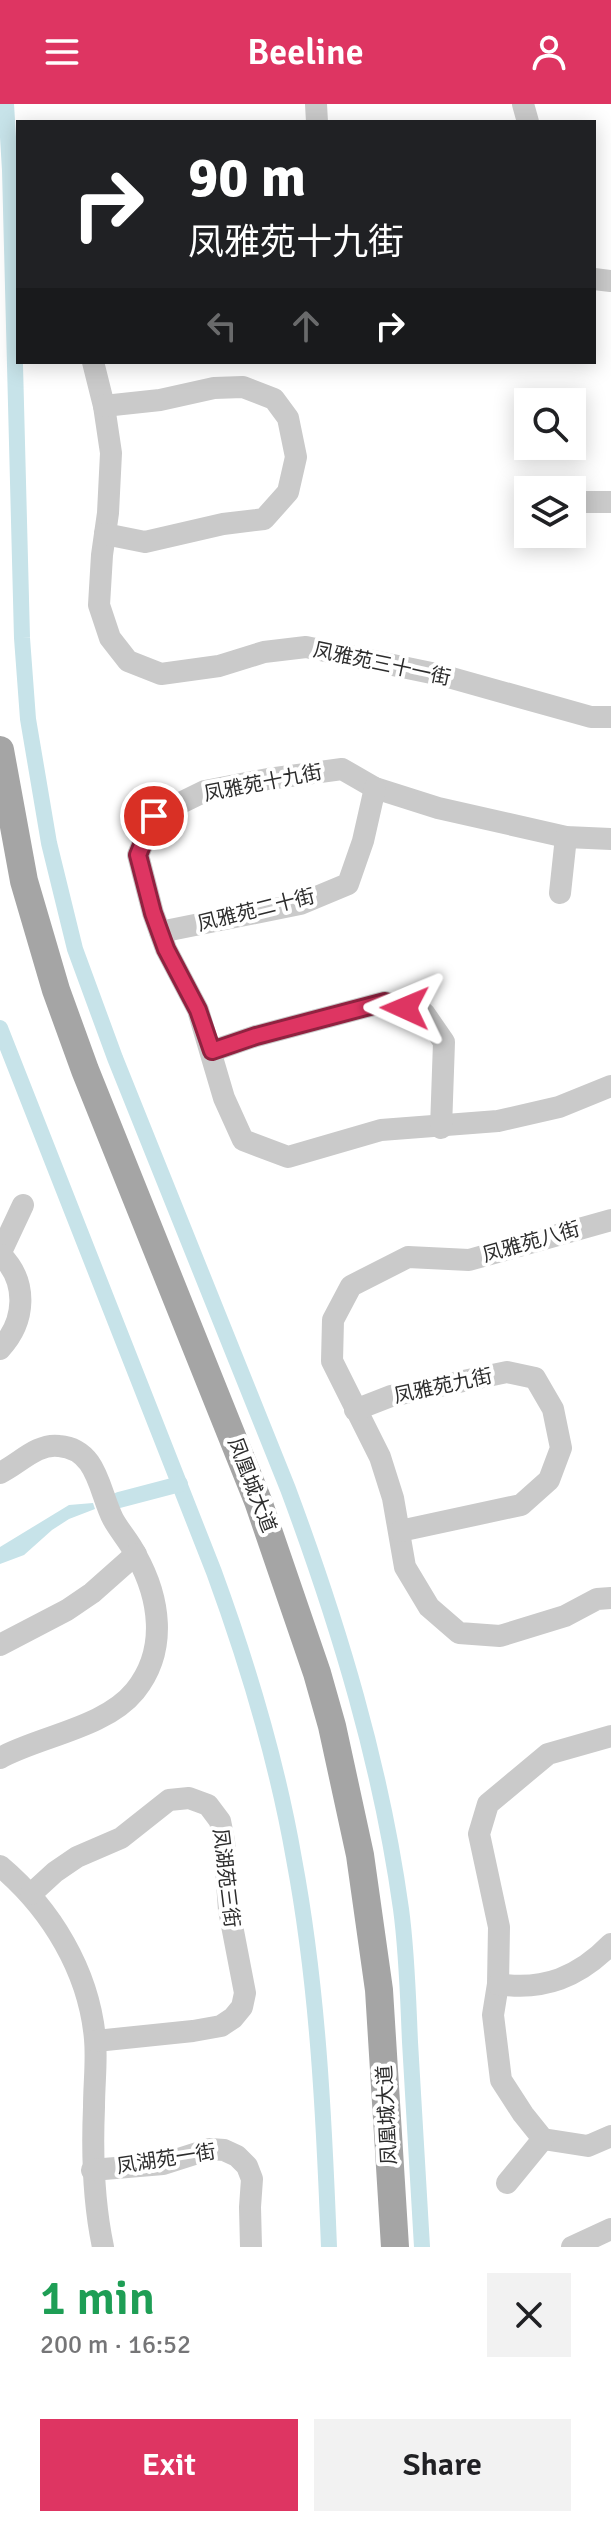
<!DOCTYPE html>
<html lang="en">
<head>
<meta charset="utf-8">
<style>
	:root { --surface:#fff; --page:#f2f2f2; --text:#202124; --muted:#757577; --accent:#de3562 }
	body { margin:0; font-family:Signika,"Noto Sans SC",sans-serif; background:var(--page); color:var(--text); height:100vh; display:flex; flex-direction:column; font-size:30px; white-space:nowrap }
	* { box-sizing:border-box; margin:0 }
	p { font-size:26px; color:var(--muted) }
	.icon { flex:none; width:44px; height:44px; fill:none; stroke:currentColor; stroke-width:2; stroke-linecap:round; stroke-linejoin:round }
	.map { position:relative; height:2143px; overflow:hidden }
	.side { display:flex; flex-direction:column; background:var(--surface); flex:1 }
	.side>* { flex:none }
	.top-card { position:absolute; left:16px; top:16px; width:580px; height:244px; border-radius:0px; box-shadow:0 4px 20px #0003; background:#202124; color:#fff; overflow:hidden }
	.controls { position:absolute; left:514px; top:284px; display:grid; gap:16px }
	.controls a { display:grid; place-items:center; width:72px; height:72px; border-radius:0px; background:var(--surface); box-shadow:0 4px 20px #0003; font-size:40px }
	.pin { position:absolute; display:grid; place-items:center; width:68px; height:68px; color:#fff; margin:-34px; border:4px solid #fff; border-radius:50%; box-shadow:0 2px 8px #0007 }
	.me { position:absolute; width:88px; margin:-44px; rotate:271deg; stroke-linejoin:round; filter:drop-shadow(0 0 6px #0008) }
	.turn { display:flex; align-items:center; gap:28px; height:168px; padding:0 40px; font-size:36px }
	.turn .icon { width:104px; height:104px; stroke-width:2.5 }
	.turn b { display:block; font-size:56px; line-height:68px }
	.lanes { display:flex; align-items:center; height:76px; padding:0 40px; background:#0003; justify-content:center; gap:40px; direction:ltr }
	.lanes .off { opacity:.35 }
	.round { display:grid; place-items:center; flex:none; width:84px; height:84px; border-radius:0px; background:var(--page) }
	.summary { display:flex; align-items:center; justify-content:space-between; height:136px; padding:0 40px }
	h1 { font-size:48px; font-weight:600; line-height:60px; color:#1e9e55 }
	.cta { display:flex; gap:16px; margin-top:auto; padding:16px 40px }
	.cta a { flex:1; height:92px; border-radius:0px; background:var(--accent); color:#fff; font-size:32px; font-weight:600; line-height:92px; text-align:center }
	.cta a+a { background:var(--page); color:var(--text) }
	header { display:flex; justify-content:space-between; align-items:center; height:104px; padding:0 40px; background:var(--accent); color:#fff; font-size:36px; font-weight:600 }
	.map>svg:first-child { display:block }
	.water { fill:#c7e3e9 }
	.lines { fill:none; stroke-linecap:round; stroke-linejoin:round }
	.canal { stroke:#c7e3e9; stroke-width:16 }
	.minor { stroke:#cacaca; stroke-width:22 }
	.major { stroke:#a5a5a5; stroke-width:28 }
	.route-casing { stroke:#902240; stroke-width:20 }
	.route { stroke:#de3562; stroke-width:14 }
	.labels { text-anchor:middle; dominant-baseline:central; stroke-width:8; stroke-linejoin:round; paint-order:stroke }
	.street-label { font-size:20px; fill:#2d2d2d; stroke:#fff }
</style>
</head>
<body>
<header><svg class="icon" aria-label="menu" viewBox="0 0 24 24"><path d="M4 6h16M4 12h16M4 18h16"/></svg>Beeline<svg class="icon" aria-label="person" viewBox="0 0 24 24"><circle cx="12" cy="8" r="4"/><path d="M4 21q1-7 8-7t8 7"/></svg></header>
<div class="map">
<svg width="611" height="2143" viewBox="0 0 611 2143">
	<rect width="100%" height="100%" fill="#fff"/>
	<!-- water -->
	<polygon class="water" points="93,1399 95,1405 69,1415 52,1426 24,1451 0,1460 0,1443 69,1401"/>
	<g class="lines">
		<!-- canal -->
		<g class="canal">
			<path d="M 6,0 L 10,66 L 22,534 L 28,615 L 49,739 L 75,845 L 115,954 L 288,1385 C 339,1522 381,1661 401,1805 C 407,1849 408,1893 410,1938 C 414,2006 418,2075 422,2143"/>
			<path d="M 0,924 L 214,1468 C 248,1561 277,1657 294,1755 C 318,1883 324,2013 329,2143"/>
			<polyline points="119,1396 180,1380"/>
		</g>
		<!-- minor -->
		<g class="minor">
			<polyline points="316,0 317,18"/>
			<polyline points="523,0 528,18"/>
			<polyline points="594,175 611,177"/>
			<polyline points="93,258 104,302 111,349 108,409 102,451 99,501 110,534 128,557 161,570 219,562 264,548 306,543 441,571 591,613 611,613"/>
			<polyline points="104,302 160,296 214,284 243,283 274,295 288,314 296,353 288,388 264,415 223,420 145,438 105,430"/>
			<polyline points="572,398 611,398"/>
			<polyline points="611,735 566,733 438,704 375,684 342,665 268,675 205,687 154,712 138,751 153,809 166,845 198,906 224,994 243,1036 288,1053 381,1026 498,1017 559,1003 611,982"/>
			<polyline points="560,789 566,733"/>
			<polyline points="160,828 300,800 348,780 363,737 375,684"/>
			<polyline points="212,947 256,932 385,898 424,909 444,938 441,1024"/>
			<polyline points="611,1116 469,1156 408,1153 351,1182 333,1216 332,1257 380,1353 393,1394 405,1463 429,1503 459,1529 500,1532 565,1512 597,1495 611,1494"/>
			<polyline points="0,1150 23,1101"/>
			<path d="M 0,1245 C 26,1217 28,1178 1,1151"/>
			<polyline points="355,1306 391,1292 507,1268 535,1274 553,1305 561,1344 549,1376 521,1401 400,1427"/>
			<path d="M 0,1369 C 19,1360 37,1339 59,1342 C 98,1345 99,1388 113,1415 C 120,1428 130,1438 136,1451 C 160,1494 168,1546 135,1587 C 105,1624 40,1632 0,1654"/>
			<polyline points="0,1541 67,1506 92,1489 136,1450"/>
			<polyline points="611,1632 548,1650 488,1700 479,1730 499,1823 498,1880 493,1911 501,1976 523,2010 543,2035 588,2042 611,2032"/>
			<path d="M 0,1762 C 51,1805 89,1867 95,1935 C 97,1957 94,1980 94,2003 C 92,2050 93,2096 103,2143"/>
			<polyline points="31,1790 55,1768 77,1753 121,1734 169,1696 189,1694 208,1701 220,1717 224,1737 229,1806 245,1889 242,1903 233,1914 221,1922 193,1927 96,1937"/>
			<path d="M 498,1880 C 544,1887 579,1873 611,1840"/>
			<polyline points="92,2066 163,2060 210,2045 224,2046 237,2052 247,2062 252,2075 250,2103 251,2143"/>
			<polyline points="507,2079 543,2035"/>
			<polyline points="572,2143 611,2125"/>
		</g>
		<!-- major -->
		<polyline class="major" points="0,646 24,777 56,886 85,966 258,1397 317,1569 332,1622 360,1751 379,1886 395,2143"/>
	</g>
	<g class="lines">
		<defs>
			<polyline id="route" points="154,712 138,751 153,809 166,845 198,906 212,947 256,932 385,898 405,904"/>
		</defs>
		<!-- route casing -->
		<use href="#route" class="route-casing"/>
		<!-- route -->
		<use href="#route" class="route"/>
	</g>
	<g class="labels">
		<!-- street labels -->
		<g class="street-label">
			<text transform="translate(382 560) rotate(12)">凤雅苑三十一街</text>
			<text transform="translate(263 679) rotate(-11)">凤雅苑十九街</text>
			<text transform="translate(256 806) rotate(-14)">凤雅苑二十街</text>
			<text transform="translate(531 1138) rotate(-16)">凤雅苑八街</text>
			<text transform="translate(443 1282) rotate(-12)">凤雅苑九街</text>
			<text transform="translate(252 1381) rotate(69)">凤凰城大道</text>
			<text transform="translate(226 1774) rotate(83)">凤湖苑三街</text>
			<text transform="translate(387 2011) rotate(-93)">凤凰城大道</text>
			<text transform="translate(166 2055) rotate(-9)">凤湖苑一街</text>
		</g>
	</g>
</svg>
<div class="controls">
<a><svg class="icon" aria-label="search" viewBox="0 0 24 24"><circle cx="10" cy="10" r="6"/><path d="M15 15l6 6"/></svg></a>
<a><svg class="icon" aria-label="layers" viewBox="0 0 24 24"><path d="M12 4l9 5-9 5-9-5zM3 14l9 5 9-5"/></svg></a>
</div>
<div class="pin" style="left:154px;top:712px;background:#d93025"><svg class="icon" aria-label="arrive" viewBox="0 0 24 24"><path d="M6 21V4h12l-3 4 3 4H6"/></svg></div>
<svg class="me" style="left:405px;top:904px" viewBox="-20 -20 40 40"><path d="M0-17L14 15 0 8-14 15z" fill="#de3562" stroke="#fff" stroke-width="4"/></svg>
<div class="top-card">
<div class="turn"><svg class="icon" aria-label="right" viewBox="0 0 24 24"><path d="M7 20v-9h11M14 6l5 5-5 5"/></svg><div><b>90 m</b>凤雅苑十九街</div></div>
<div class="lanes"><svg class="icon off" aria-label="left" viewBox="0 0 24 24"><path d="M17 20v-9H6M10 6l-5 5 5 5"/></svg><svg class="icon off" aria-label="ahead" viewBox="0 0 24 24"><path d="M12 20V5M6 11l6-6 6 6"/></svg><svg class="icon" aria-label="right" viewBox="0 0 24 24"><path d="M7 20v-9h11M14 6l5 5-5 5"/></svg></div>
</div>
</div>
<section class="side">
<div class="summary"><div><h1>1 min</h1><p>200 m · 16:52</p></div><a class="round"><svg class="icon" aria-label="close" viewBox="0 0 24 24"><path d="M6 6l12 12M18 6L6 18"/></svg></a></div>
<div class="cta"><a>Exit</a><a>Share</a></div>
</section>
</body>
</html>
